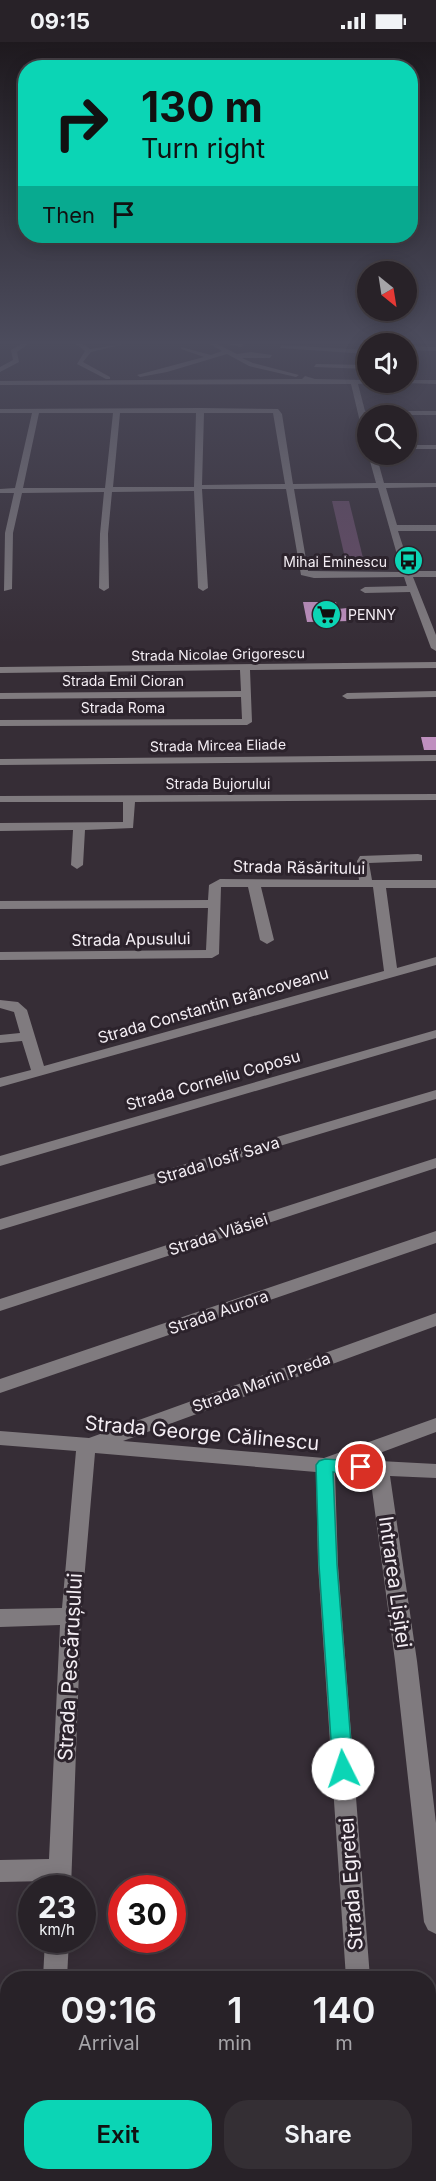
<!DOCTYPE html>
<html lang="en">
<head>
<meta charset="utf-8">
<style>
	:root { --surface:#282228; --page:#342f34; --text:#f1f3f6; --muted:#a5a4a8; --line:#443f45; --accent:#0bd5b5 }
	body { margin:0; font-family:Inter,sans-serif; background:var(--page); color:var(--text); height:100vh; display:flex; flex-direction:column; font-size:22px; white-space:nowrap }
	* { box-sizing:border-box; margin:0 }
	p { font-size:20px; color:var(--muted) }
	.icon { flex:none; width:33px; height:33px; fill:none; stroke:currentColor; stroke-width:2; stroke-linecap:round; stroke-linejoin:round }
	.map { position:relative; flex:1; overflow:hidden }
	.panel { position:absolute; left:0px; top:1929px; width:436px; height:210px; display:flex; flex-direction:column; background:var(--surface); border-radius:24px 24px 0 0; box-shadow:0 3px 15px #0003,0 0 0 2px var(--line) }
	.panel>* { flex:none }
	.hud { position:absolute; left:18px; top:18px; width:400px; height:183px; border-radius:24px; box-shadow:0 3px 15px #0003,0 0 0 2px var(--line); background:#0bd5b5; color:#111; overflow:hidden }
	.needle { width:39px; rotate:150deg }
	.tools { position:absolute; left:357px; top:219px; display:grid; gap:12px }
	.tools a { display:grid; place-items:center; width:60px; height:60px; border-radius:50%; background:var(--surface); box-shadow:0 3px 15px #0003,0 0 0 2px var(--line); font-size:30px }
	.speed { position:absolute; left:18px; top:1833px; display:flex; gap:12px; font-size:30px; font-weight:700; text-align:center }
	.speed>* { display:grid; place-content:center; width:78px; height:78px; border-radius:50%; background:var(--surface); box-shadow:0 3px 15px #0003,0 0 0 2px var(--line); line-height:1 }
	.speed small { font-size:15px; font-weight:400 }
	.speed .limit { border:9px solid #d22; background:#fff; color:#111 }
	.pin { position:absolute; display:grid; place-items:center; width:51px; height:51px; color:#fff; margin:-26px; border:3px solid #fff; border-radius:50%; box-shadow:0 2px 6px #0007 }
	.me { position:absolute; width:66px; margin:-33px; rotate:356deg; stroke-linejoin:round; filter:drop-shadow(0 0 4px #0008) }
	.turn { display:flex; align-items:center; gap:21px; height:126px; padding:0 24px; font-size:27px }
	.turn .icon { width:78px; height:78px; stroke-width:2.5 }
	.turn b { display:block; font-size:42px; line-height:51px }
	.then { display:flex; align-items:center; height:57px; padding:0 24px; background:#0003; gap:12px; font-size:22px }
	.eta { display:flex; justify-content:space-evenly; align-items:center; height:102px; text-align:center }
	.eta b { font-size:36px; font-weight:600; line-height:42px }
	.action { display:flex; gap:12px; margin-top:auto; padding:12px 24px }
	.action a { flex:1; height:69px; border-radius:24px; background:var(--accent); color:#111; font-size:24px; font-weight:600; line-height:69px; text-align:center }
	.action a+a { background:var(--page); color:var(--text) }
	.status { display:flex; justify-content:space-between; align-items:center; height:42px; padding:0 30px; background:var(--surface); direction:ltr }
	.status svg { height:16px; fill:currentColor }
	.map>svg:first-child { display:block }
	.green { fill:#664b66 }
	.building { fill:#bf90bf }
	.lines { fill:none; stroke-linecap:round; stroke-linejoin:round }
	.minor { fill:#807b7f; fill-rule:evenodd }
	.route { fill:#0bd5b5; stroke:#078a76; stroke-width:1.5 }
	.labels { text-anchor:middle; dominant-baseline:central; stroke-width:6; stroke-linejoin:round; paint-order:stroke }
	.far-poi-label { font-size:14px; fill:#f4eef4; stroke:#2c232c; text-anchor:end }
	.far-street-label { font-size:14px; fill:#f4eef4; stroke:#2c232c }
	.street-label { font-size:16px; fill:#f4eef4; stroke:#2c232c }
	.near-street-label { font-size:20px; fill:#f4eef4; stroke:#2c232c }
</style>
</head>
<body>
<div class="status"><b>09:15</b><svg viewBox="0 0 49 12"><path d="M0 12V9h3v3zM5 12V6h3v6zM10 12V3h3v9zM15 12V0h3v12zM26 1h20v11H26zM47 4h2v5h-2z"/></svg></div>
<div class="map">
<svg width="436" height="2139" viewBox="0 0 436 2139">
	<rect width="100%" height="100%" fill="#362d36"/>
	<!-- green -->
	<polygon class="green" points="332,459 349,459 363,516 345,516"/>
	<!-- building -->
	<g class="building">
		<polygon points="303,560 336,560 338,567 347,566 350,579 307,580"/>
		<polygon points="421,695 436,695 436,708 424,708"/>
	</g>
	<g class="lines">
		<!-- minor -->
		<g class="minor">
			<polygon points="21,302 28,302 17,310 19,320 0,330 0,325 13,318 11,308"/>
			<polygon points="76,302 83,302 90,307 124,302 91,310 83,320 110,335 110,337 106,337 77,322 85,309"/>
			<polygon points="210,302 217,302 237,312 251,310 272,313 270,316 242,316 253,321 299,333 296,335 249,324 227,312 167,330 140,335 137,333 204,315 181,307 181,305 211,313 222,309"/>
			<polygon points="228,302 243,302 244,303 241,305"/>
			<polygon points="282,303 368,308 368,312 280,306"/>
			<polygon points="406,304 436,305 436,309 406,308"/>
			<polygon points="316,322 368,323 368,327 314,325"/>
			<polygon points="305,334 315,337 368,338 370,341 358,342 365,369 436,369 436,373 366,373 368,399 364,397 351,342 0,343 0,339 302,337"/>
			<polygon points="406,338 436,338 436,342 404,341"/>
			<path d="M 200,366 L 278,367 L 282,372 L 293,442 L 376,441 L 368,412 L 376,412 L 384,441 L 436,441 L 436,445 L 386,446 L 397,483 L 436,483 L 436,489 L 398,489 L 411,529 L 436,529 L 436,535 L 413,535 L 436,593 L 436,609 L 431,606 L 410,550 L 365,551 L 360,548 L 365,545 L 407,544 L 404,535 L 314,536 L 301,533 L 286,447 L 202,447 L 208,546 L 203,549 L 198,546 L 194,449 L 112,450 L 108,492 L 109,546 L 104,549 L 99,546 L 100,492 L 104,450 L 22,451 L 13,491 L 12,547 L 4,549 L 5,491 L 14,451 L 0,451 L 0,447 L 15,446 L 32,371 L 0,371 L 0,367 ZM 39,371 L 113,371 L 105,446 L 23,446 ZM 120,371 L 196,371 L 194,445 L 113,445 ZM 204,371 L 273,371 L 285,442 L 202,443 ZM 378,446 L 402,530 L 308,529 L 294,447 Z"/>
			<rect x="406" y="403" width="30" height="4"/>
			<polygon points="436,620 436,626 250,628 252,680 247,683 0,684 0,678 242,677 241,655 0,657 0,651 241,649 240,628 0,631 0,625"/>
			<polygon points="436,649 436,655 347,657 342,654 347,651"/>
			<polygon points="436,713 436,719 0,723 0,717"/>
			<polygon points="436,752 436,758 135,760 133,786 85,788 83,823 77,827 71,823 73,788 0,789 0,781 123,780 123,760 0,760 0,754"/>
			<polygon points="418,812 422,813 422,819 369,821 372,838 436,838 436,846 386,846 397,926 436,915 436,923 0,1045 0,1036 31,1028 22,999 0,1001 0,993 20,991 14,970 0,966 0,958 18,960 27,968 44,1024 384,929 373,845 261,845 274,898 267,902 260,898 248,845 221,845 219,912 212,916 0,918 0,910 206,908 208,866 0,867 0,859 208,858 209,843 220,837 359,838 357,819 360,814"/>
			<polygon points="436,988 436,996 0,1124 0,1114"/>
			<polygon points="436,1048 436,1057 0,1188 0,1177"/>
			<polygon points="436,1116 436,1126 0,1269 0,1257"/>
			<polygon points="436,1189 436,1201 0,1351 0,1337"/>
			<polygon points="436,1271 436,1284 123,1399 324,1416 436,1376 436,1390 361,1418 436,1422 436,1436 390,1434 417,1619 436,1781 436,1892 428,1888 424,1880 395,1619 370,1433 335,1431 338,1523 370,1936 346,1936 318,1523 316,1430 95,1411 81,1574 71,1846 47,1846 48,1839 0,1840 0,1818 49,1817 60,1583 0,1585 0,1567 62,1566 76,1409 0,1403 0,1389 89,1396"/>
			<polygon points="45,1898 69,1898 67,1936 43,1936"/>
			<rect x="429" y="1992" width="7" height="26"/>
			<rect x="0" y="2078" width="8" height="26"/>
			<rect x="47" y="2132" width="26" height="7"/>
			<polygon points="358,2132 384,2132 385,2139 359,2139"/>
		</g>
	</g>
	<!-- sky -->
	<linearGradient id="sky" x2="0" y2="1"><stop stop-color="#1e191e"/><stop offset="0.5" stop-color="#4c4c5d"/><stop offset="1" stop-color="#4c4c5d" stop-opacity="0"/></linearGradient>
	<rect width="436" height="601" fill="url(#sky)"/>
	<!-- route -->
	<polygon class="route" points="325,1417 367,1420 370,1425 367,1430 361,1432 333,1430 337,1523 353,1727 350,1734 343,1737 336,1734 333,1727 319,1523 316,1423 319,1419"/>
	<!-- icons -->
	<defs>
		<symbol id="bus-disc" viewBox="-11 -11 22 22"><circle r="9.5" fill="#0bd5b5" stroke="#2c232c"/><path d="M-5-6H5V4H4V6H2V4H-2V6H-4V4H-5ZM-3.5-4V0h7V-4ZM-3.5 1.2v1.5H-2V1.2ZM2 1.2v1.5H3.5V1.2Z" fill="#111"/></symbol>
		<symbol id="supermarket-disc" viewBox="-11 -11 22 22"><circle r="9.5" fill="#0bd5b5" stroke="#2c232c"/><path d="M-6-5.5h2.5l.6 2H6L4.5 2H-2.5L-4.4-4H-6ZM-1.5 3.2a1.3 1.3 0 1 0 .1 0ZM3 3.2a1.3 1.3 0 1 0 .1 0Z" fill="#111"/></symbol>
	</defs>
	<g fill-rule="evenodd">
		<use href="#bus-disc" x="392" y="502" width="33" height="33"/>
		<use href="#supermarket-disc" x="310" y="556" width="33" height="33"/>
	</g>
	<g class="labels">
		<!-- far-poi labels -->
		<g class="far-poi-label">
			<text x="387" y="519">Mihai Eminescu</text>
			<text x="348" y="572" text-anchor="start">PENNY</text>
		</g>
		<!-- far-street labels -->
		<g class="far-street-label">
			<text transform="translate(218 612) rotate(-1)">Strada Nicolae Grigorescu</text>
			<text x="123" y="638">Strada Emil Cioran</text>
			<text x="123" y="665">Strada Roma</text>
			<text transform="translate(218 703) rotate(-1)">Strada Mircea Eliade</text>
			<text x="218" y="741">Strada Bujorului</text>
		</g>
		<!-- street labels -->
		<g class="street-label">
			<text transform="translate(299 825) rotate(1)">Strada Răsăritului</text>
			<text transform="translate(131 897) rotate(-1)">Strada Apusului</text>
			<text transform="translate(213 963) rotate(-16)">Strada Constantin Brâncoveanu</text>
			<text transform="translate(213 1038) rotate(-16)">Strada Corneliu Coposu</text>
			<text transform="translate(218 1118) rotate(-17)">Strada Iosif Sava</text>
			<text transform="translate(218 1192) rotate(-18)">Strada Vlăsiei</text>
			<text transform="translate(218 1270) rotate(-19)">Strada Aurora</text>
			<text transform="translate(261 1340) rotate(-20)">Strada Marin Preda</text>
		</g>
		<!-- near-street labels -->
		<g class="near-street-label">
			<text transform="translate(202 1391) rotate(5)">Strada George Călinescu</text>
			<text transform="translate(395 1540) rotate(82)">Intrarea Lișiței</text>
			<text transform="translate(70 1625) rotate(-87)">Strada Pescărușului</text>
			<text transform="translate(351 1842) rotate(-94)">Strada Egretei</text>
		</g>
	</g>
</svg>
<div class="tools">
<a><svg class="needle" viewBox="-14 -14 28 28"><path d="M0-13l5 13h-10z" fill="#e53935"/><path d="M0 13l5-13h-10z" fill="#a5a4a8"/></svg></a>
<a><svg class="icon" aria-label="sound" viewBox="0 0 24 24"><path d="M4 9h4l5-4v14l-5-4H4zM17 9q2 3 0 6"/></svg></a>
<a><svg class="icon" aria-label="search" viewBox="0 0 24 24"><circle cx="10" cy="10" r="6"/><path d="M15 15l6 6"/></svg></a>
</div>
<div class="speed"><div>23<small>km/h</small></div><div class="limit">30</div></div>
<div class="pin" style="left:361px;top:1425px;background:#d93025"><svg class="icon" aria-label="arrive" viewBox="0 0 24 24"><path d="M6 21V4h12l-3 4 3 4H6"/></svg></div>
<svg class="me" style="left:343px;top:1727px" viewBox="-20 -20 40 40"><circle r="19" fill="#fff"/><path d="M0-13L10 11 0 6-10 11z" fill="#0bd5b5"/></svg>
<div class="hud">
<div class="turn"><svg class="icon" aria-label="right" viewBox="0 0 24 24"><path d="M7 20v-9h11M14 6l5 5-5 5"/></svg><div><b>130 m</b>Turn right</div></div>
<div class="then">Then<svg class="icon" aria-label="arrive" viewBox="0 0 24 24"><path d="M6 21V4h12l-3 4 3 4H6"/></svg></div>
</div>
<section class="panel">
<div class="eta">
<div><b>09:16</b><p>Arrival</p></div>
<div><b>1</b><p>min</p></div>
<div><b>140</b><p>m</p></div>
</div>
<div class="action"><a>Exit</a><a>Share</a></div>
</section>
</div>
</body>
</html>
